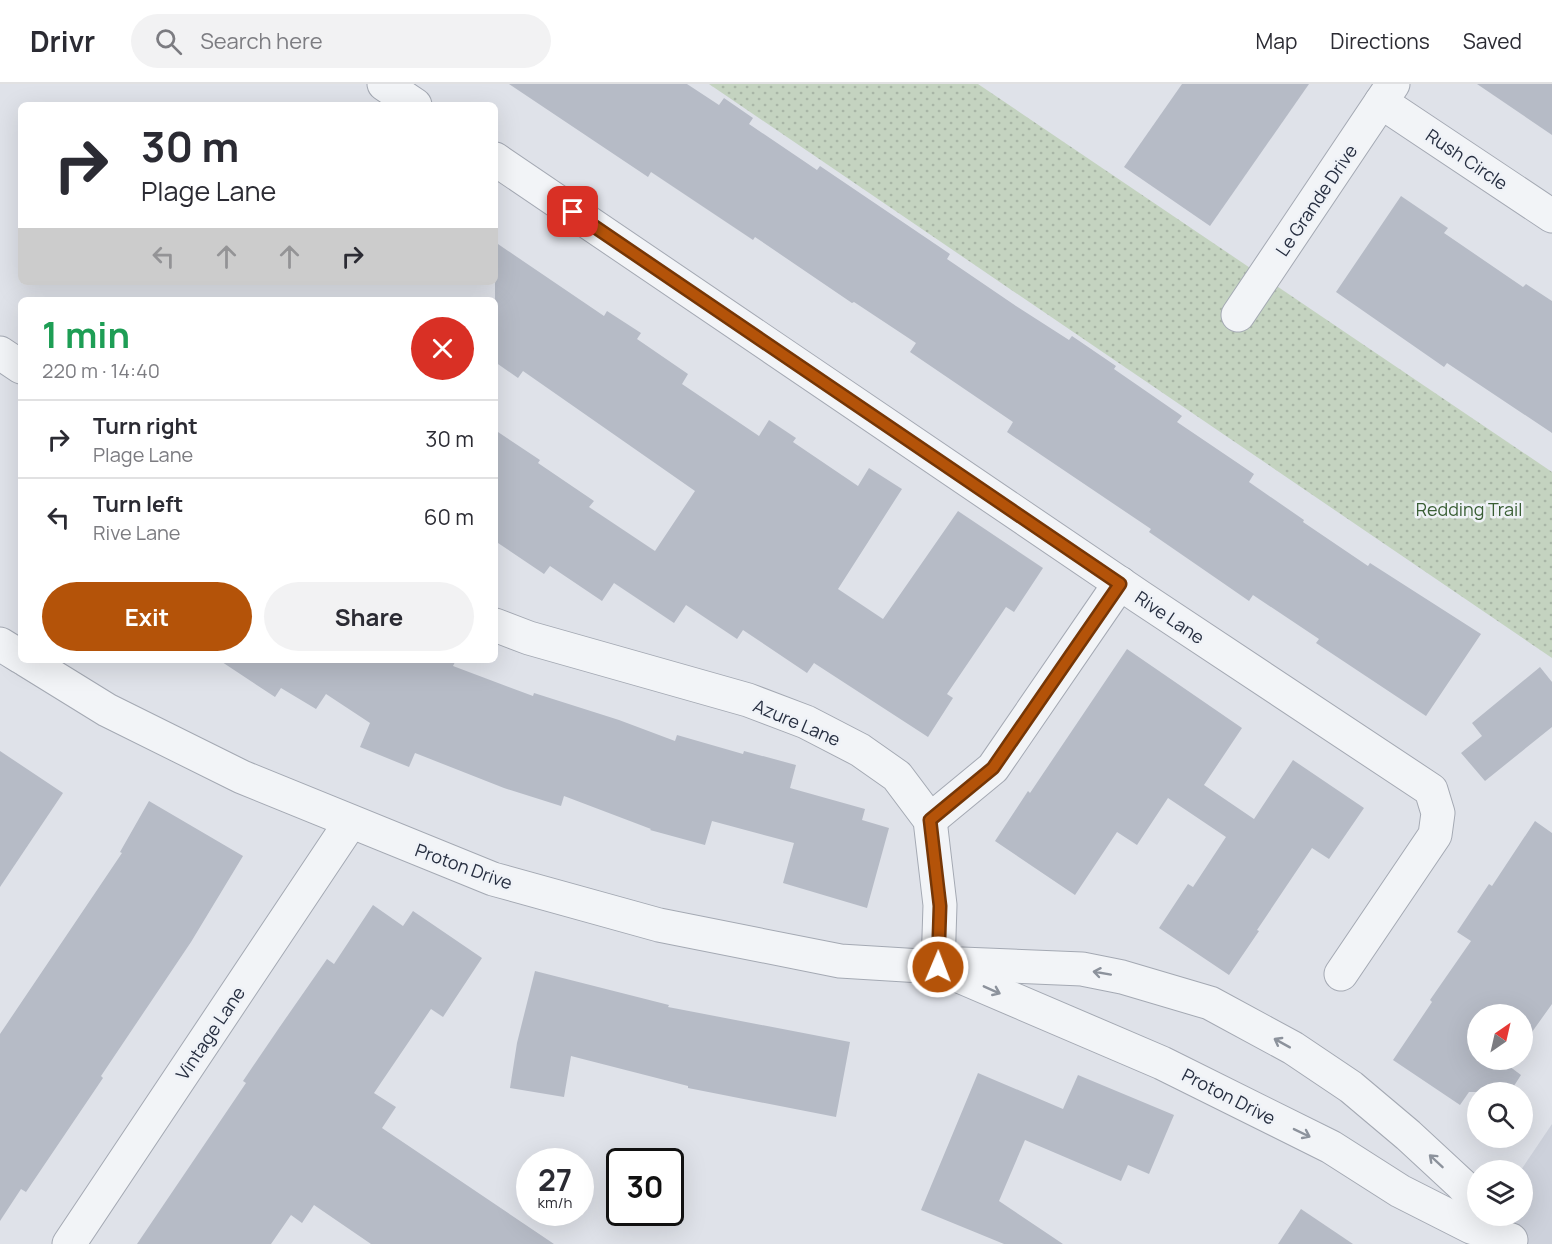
<!DOCTYPE html>
<html lang="en">
<head>
<meta charset="utf-8">
<style>
	:root { --surface:#fff; --page:#f2f2f3; --text:#2b2b33; --muted:#7c7c81; --line:#e1e1e2; --accent:#b45309 }
	body { margin:0; font-family:Manrope,sans-serif; background:var(--page); color:var(--text); height:100vh; display:flex; flex-direction:column; font-size:22px; white-space:nowrap }
	* { box-sizing:border-box; margin:0 }
	p { font-size:20px; color:var(--muted) }
	.icon { flex:none; width:33px; height:33px; fill:none; stroke:currentColor; stroke-width:2; stroke-linecap:round; stroke-linejoin:round }
	.map { position:relative; flex:1; overflow:hidden }
	.details { position:absolute; left:18px; top:213px; width:480px; height:366px; display:flex; flex-direction:column; background:var(--surface); border-radius:9px; box-shadow:0 6px 24px #0002 }
	.details>* { flex:none }
	.guide { position:absolute; left:18px; top:18px; width:480px; height:183px; border-radius:9px; box-shadow:0 6px 24px #0002; background:#fff; color:var(--text); overflow:hidden }
	.needle { width:39px; rotate:34deg }
	.fabs { position:absolute; left:1467px; top:920px; display:grid; gap:12px }
	.fabs a { display:grid; place-items:center; width:66px; height:66px; border-radius:50%; background:var(--surface); box-shadow:0 6px 24px #0002; font-size:30px }
	.speed { position:absolute; left:516px; top:1064px; display:flex; gap:12px; font-size:30px; font-weight:700; text-align:center }
	.speed>* { display:grid; place-content:center; width:78px; height:78px; border-radius:50%; background:var(--surface); box-shadow:0 6px 24px #0002; line-height:1 }
	.speed small { font-size:15px; font-weight:400 }
	.speed .limit { border:3px solid #111; border-radius:9px; background:#fff; color:#111 }
	.pin { position:absolute; display:grid; place-items:center; width:51px; height:51px; color:#fff; margin:-26px; border-radius:12px; box-shadow:0 3px 9px #0006 }
	.me { position:absolute; width:66px; margin:-33px; rotate:1deg; stroke-linejoin:round; filter:drop-shadow(0 0 4px #0008) }
	.turn { display:flex; align-items:center; gap:21px; height:126px; padding:0 24px; font-size:27px }
	.turn .icon { width:78px; height:78px; stroke-width:2.5 }
	.turn b { display:block; font-size:42px; line-height:51px }
	.lanes { display:flex; align-items:center; height:57px; padding:0 24px; background:#0003; justify-content:center; gap:30px; direction:ltr }
	.lanes .off { opacity:.35 }
	.round { display:grid; place-items:center; flex:none; width:63px; height:63px; border-radius:32px; background:var(--page) }
	.summary { display:flex; align-items:center; justify-content:space-between; height:102px; padding:0 24px }
	h1 { font-size:36px; font-weight:700; line-height:45px; color:#1e9e55 }
	.button { display:flex; gap:12px; margin-top:auto; padding:12px 24px }
	.button a { flex:1; height:69px; border-radius:36px; background:var(--accent); color:#fff; font-size:24px; font-weight:700; line-height:69px; text-align:center }
	.button a+a { background:var(--page); color:var(--text) }
	ul { padding:0; list-style:none }
	li { display:flex; align-items:center; gap:18px; height:78px; padding:0 24px; border-top:2px solid var(--line) }
	li div { flex:1 }
	li b { display:block; font-size:22px }
	li em { font-style:normal }
	header { display:flex; align-items:center; gap:36px; box-sizing:border-box; height:84px; padding:0 30px; background:var(--surface); border-bottom:2px solid var(--line) }
	header strong { font-size:28px }
	nav { display:flex; gap:33px; margin-inline-start:auto; font-size:21px }
	.search { width:420px; height:54px; background:var(--page); display:flex; align-items:center; gap:15px; box-sizing:border-box; padding:0 21px; border-radius:33px; color:var(--muted); font-size:22px }
	.map>svg:first-child { display:block }
	.built { fill:#cdd1db }
	.park { fill:url(#park-dots) }
	.building { fill:#b6bbc6 }
	.lines { fill:none; stroke-linecap:round; stroke-linejoin:round }
	.minor-casing { stroke:#a4a9b3; stroke-width:35 }
	.minor { stroke:#f2f4f7; stroke-width:33 }
	.oneway { stroke:#8c929c }
	.route-casing { stroke:#753606; stroke-width:15 }
	.route { stroke:#b45309; stroke-width:10 }
	.labels { text-anchor:middle; dominant-baseline:central; stroke-width:5; stroke-linejoin:round; paint-order:stroke }
	.street-label { font-size:18px; fill:#272f41; stroke:#eff2f7 }
	.park-label { font-size:18px; fill:#395e34; stroke:#eff2f7 }
</style>
</head>
<body>
<header>
<strong>Drivr</strong>
<div class="search"><svg class="icon" aria-label="search" viewBox="0 0 24 24"><circle cx="10" cy="10" r="6"/><path d="M15 15l6 6"/></svg>Search here</div>
<nav><a>Map</a><a>Directions</a><a>Saved</a></nav>
</header>
<div class="map">
<svg width="1552" height="1160" viewBox="0 0 1552 1160">
	<defs>
		<pattern id="park-dots" width="8" height="8" patternUnits="userSpaceOnUse" patternTransform="scale(1.5)"><rect width="8" height="8" fill="#c4d3c0"/><path d="M2 2h.1M6 6h.1" fill="none" stroke="#a8b5a6" stroke-width="1.8" stroke-linecap="round"/></pattern>
	</defs>
	<rect width="100%" height="100%" fill="#dfe2e9"/>
	<!-- built -->
	<polygon class="built" points="1552,1040 1552,1160 1469,1160 1489,1131 1522,1131 1522,1086 1521,1086"/>
	<!-- park -->
	<polygon class="park" points="709,0 978,0 1552,388 1552,574"/>
	<!-- building -->
	<g class="building">
		<polygon points="509,0 687,0 719,21 724,14 753,34 749,40 817,86 820,82 950,170 947,175 1016,222 1069,256 1072,252 1116,282 1114,285 1182,332 1177,338 1254,390 1249,398 1304,436 1303,438 1368,482 1370,479 1481,550 1426,632 1316,559 1319,555 1253,511 1249,517 1223,499 1149,448 1151,445 1007,348 1013,338 910,268 916,259 854,218 852,219 755,153 753,156 651,88 648,93"/>
		<polygon points="1182,0 1309,0 1210,142 1124,83"/>
		<polygon points="1477,0 1552,0 1552,51"/>
		<polygon points="1401,112 1448,144 1444,149 1523,203 1526,200 1552,217 1552,349 1447,279 1444,283 1336,208"/>
		<polygon points="495,158 604,232 607,227 641,249 637,255 688,290 682,300 759,352 769,336 796,354 793,358 858,402 869,384 902,405 838,505 883,535 958,427 1043,484 1014,528 1006,523 947,610 953,614 928,653 814,579 807,589 743,546 737,555 686,521 674,539 614,499 602,517 550,482 544,490 495,457 495,346 540,376 538,379 594,417 589,423 655,467 695,407 523,287 518,294 495,278"/>
		<polygon points="1127,565 1242,644 1204,701 1254,735 1293,676 1364,724 1329,775 1312,764 1257,846 1259,847 1229,891 1159,844 1188,800 1193,803 1226,753 1168,714 1137,761 1117,748 1075,811 995,757 1028,707 1030,709"/>
		<polygon points="219,576 456,576 453,582 533,612 534,609 619,636 675,657 677,651 743,670 744,667 796,681 790,704 865,725 862,736 889,744 867,824 783,799 794,759 712,737 705,761 650,746 651,745 564,712 561,722 504,704 415,669 409,683 360,663 370,639 326,610 316,625 281,604 275,613"/>
		<polygon points="1540,583 1552,598 1552,643 1485,697 1461,669 1482,652 1472,639"/>
		<polygon points="0,667 63,709 0,803"/>
		<polygon points="149,717 243,772 191,858 101,992 103,994 26,1108 21,1105 0,1137 0,950 122,769 120,768"/>
		<polygon points="1535,737 1552,749 1552,920 1522,962 1522,930 1478,930 1478,975 1513,975 1509,982 1521,991 1510,1008 1469,1008 1460,1021 1393,976 1432,918 1430,916 1471,857 1457,848 1489,800 1492,802"/>
		<polygon points="373,821 403,842 413,827 482,874 443,933 431,925 374,1009 396,1023 382,1044 554,1160 371,1160 314,1121 302,1139 291,1131 271,1160 137,1160 246,999 243,997 279,944 327,875 334,880"/>
		<polygon points="535,887 669,921 668,923 850,958 836,1033 688,1004 688,1002 571,972 564,1013 510,1004 517,959"/>
		<polygon points="978,989 1063,1025 1078,991 1174,1031 1149,1090 1128,1081 1121,1097 1025,1056 999,1117 1063,1160 1004,1160 921,1126"/>
		<polygon points="1301,1125 1353,1160 1278,1160"/>
	</g>
	<g class="lines">
		<defs>
			<g id="minor">
				<polyline points="384,0 415,21"/>
				<polyline points="1381,18 1552,132"/>
				<polyline points="495,75 1140,513 1431,706 1438,729 1435,751 1341,890"/>
				<polyline points="1238,231 1393,0"/>
				<polyline points="0,269 21,283"/>
				<polyline points="495,541 529,554 748,616 806,638 860,666 897,692 930,736 940,821 938,883"/>
				<polyline points="0,560 21,573"/>
				<polyline points="26,576 107,626 242,693 493,795 659,841 840,877 938,883 962,880 1082,885 1122,893 1210,919 1293,964 1351,1003 1408,1051 1462,1101 1478,1119"/>
				<polyline points="930,736 993,684 1120,499"/>
				<polyline points="945,886 1162,979 1331,1063 1400,1107 1471,1143 1511,1156"/>
				<polyline points="69,1160 350,739"/>
			</g>
		</defs>
		<!-- minor casing -->
		<use href="#minor" class="minor-casing"/>
		<!-- minor -->
		<use href="#minor" class="minor"/>
	</g>
	<!-- one-way arrows -->
	<defs><path id="oneway-shaft" d="M-6 0H5M1.5-3L5.5 0L1.5 3" fill="none" stroke-width="1.6" stroke-linecap="round" stroke-linejoin="round" transform="scale(1.5)"/></defs>
	<g class="oneway">
		<use href="#oneway-shaft" transform="translate(1102 889) rotate(-170)"/>
		<use href="#oneway-shaft" transform="translate(992 906) rotate(24)"/>
		<use href="#oneway-shaft" transform="translate(1282 959) rotate(-151)"/>
		<use href="#oneway-shaft" transform="translate(1302 1049) rotate(26)"/>
		<use href="#oneway-shaft" transform="translate(1436 1077) rotate(-137)"/>
	</g>
	<g class="lines">
		<defs>
			<polyline id="route" points="573,128 1120,500 993,684 930,736 940,822 938,883"/>
		</defs>
		<!-- route casing -->
		<use href="#route" class="route-casing"/>
		<!-- route -->
		<use href="#route" class="route"/>
	</g>
	<g class="labels">
		<!-- street labels -->
		<g class="street-label">
			<text transform="translate(1467 75) rotate(34)">Rush Circle</text>
			<text transform="translate(1316 116) rotate(-56)">Le Grande Drive</text>
			<text transform="translate(1170 533) rotate(34)">Rive Lane</text>
			<text transform="translate(797 638) rotate(23)">Azure Lane</text>
			<text transform="translate(464 782) rotate(20)">Proton Drive</text>
			<text transform="translate(210 949) rotate(-56)">Vintage Lane</text>
			<text transform="translate(1229 1012) rotate(27)">Proton Drive</text>
		</g>
		<!-- park labels -->
		<g class="park-label">
			<text x="1469" y="425">Redding Trail</text>
		</g>
	</g>
</svg>
<div class="fabs">
<a><svg class="needle" viewBox="-14 -14 28 28"><path d="M0-13l5 13h-10z" fill="#e53935"/><path d="M0 13l5-13h-10z" fill="#7c7c81"/></svg></a>
<a><svg class="icon" aria-label="search" viewBox="0 0 24 24"><circle cx="10" cy="10" r="6"/><path d="M15 15l6 6"/></svg></a>
<a><svg class="icon" aria-label="layers" viewBox="0 0 24 24"><path d="M12 4l9 5-9 5-9-5zM3 14l9 5 9-5"/></svg></a>
</div>
<div class="speed"><div>27<small>km/h</small></div><div class="limit">30</div></div>
<div class="pin" style="left:573px;top:128px;background:#d93025"><svg class="icon" aria-label="arrive" viewBox="0 0 24 24"><path d="M6 21V4h12l-3 4 3 4H6"/></svg></div>
<svg class="me" style="left:938px;top:883px" viewBox="-20 -20 40 40"><circle r="17" fill="#b45309" stroke="#fff" stroke-width="3"/><path d="M0-11L8 9 0 5-8 9z" fill="#fff"/></svg>
<div class="guide">
<div class="turn"><svg class="icon" aria-label="right" viewBox="0 0 24 24"><path d="M7 20v-9h11M14 6l5 5-5 5"/></svg><div><b>30 m</b>Plage Lane</div></div>
<div class="lanes"><svg class="icon off" aria-label="left" viewBox="0 0 24 24"><path d="M17 20v-9H6M10 6l-5 5 5 5"/></svg><svg class="icon off" aria-label="ahead" viewBox="0 0 24 24"><path d="M12 20V5M6 11l6-6 6 6"/></svg><svg class="icon off" aria-label="ahead" viewBox="0 0 24 24"><path d="M12 20V5M6 11l6-6 6 6"/></svg><svg class="icon" aria-label="right" viewBox="0 0 24 24"><path d="M7 20v-9h11M14 6l5 5-5 5"/></svg></div>
</div>
<section class="details">
<div class="summary"><div><h1>1 min</h1><p>220 m · 14:40</p></div><a class="round" style="background:#d93025;color:#fff"><svg class="icon" aria-label="close" viewBox="0 0 24 24"><path d="M6 6l12 12M18 6L6 18"/></svg></a></div>
<ul>
<li><svg class="icon" aria-label="right" viewBox="0 0 24 24"><path d="M7 20v-9h11M14 6l5 5-5 5"/></svg><div><b>Turn right</b><p>Plage Lane</p></div><em>30 m</em></li>
<li><svg class="icon" aria-label="left" viewBox="0 0 24 24"><path d="M17 20v-9H6M10 6l-5 5 5 5"/></svg><div><b>Turn left</b><p>Rive Lane</p></div><em>60 m</em></li>
</ul>
<div class="button"><a>Exit</a><a>Share</a></div>
</section>
</div>
</body>
</html>
